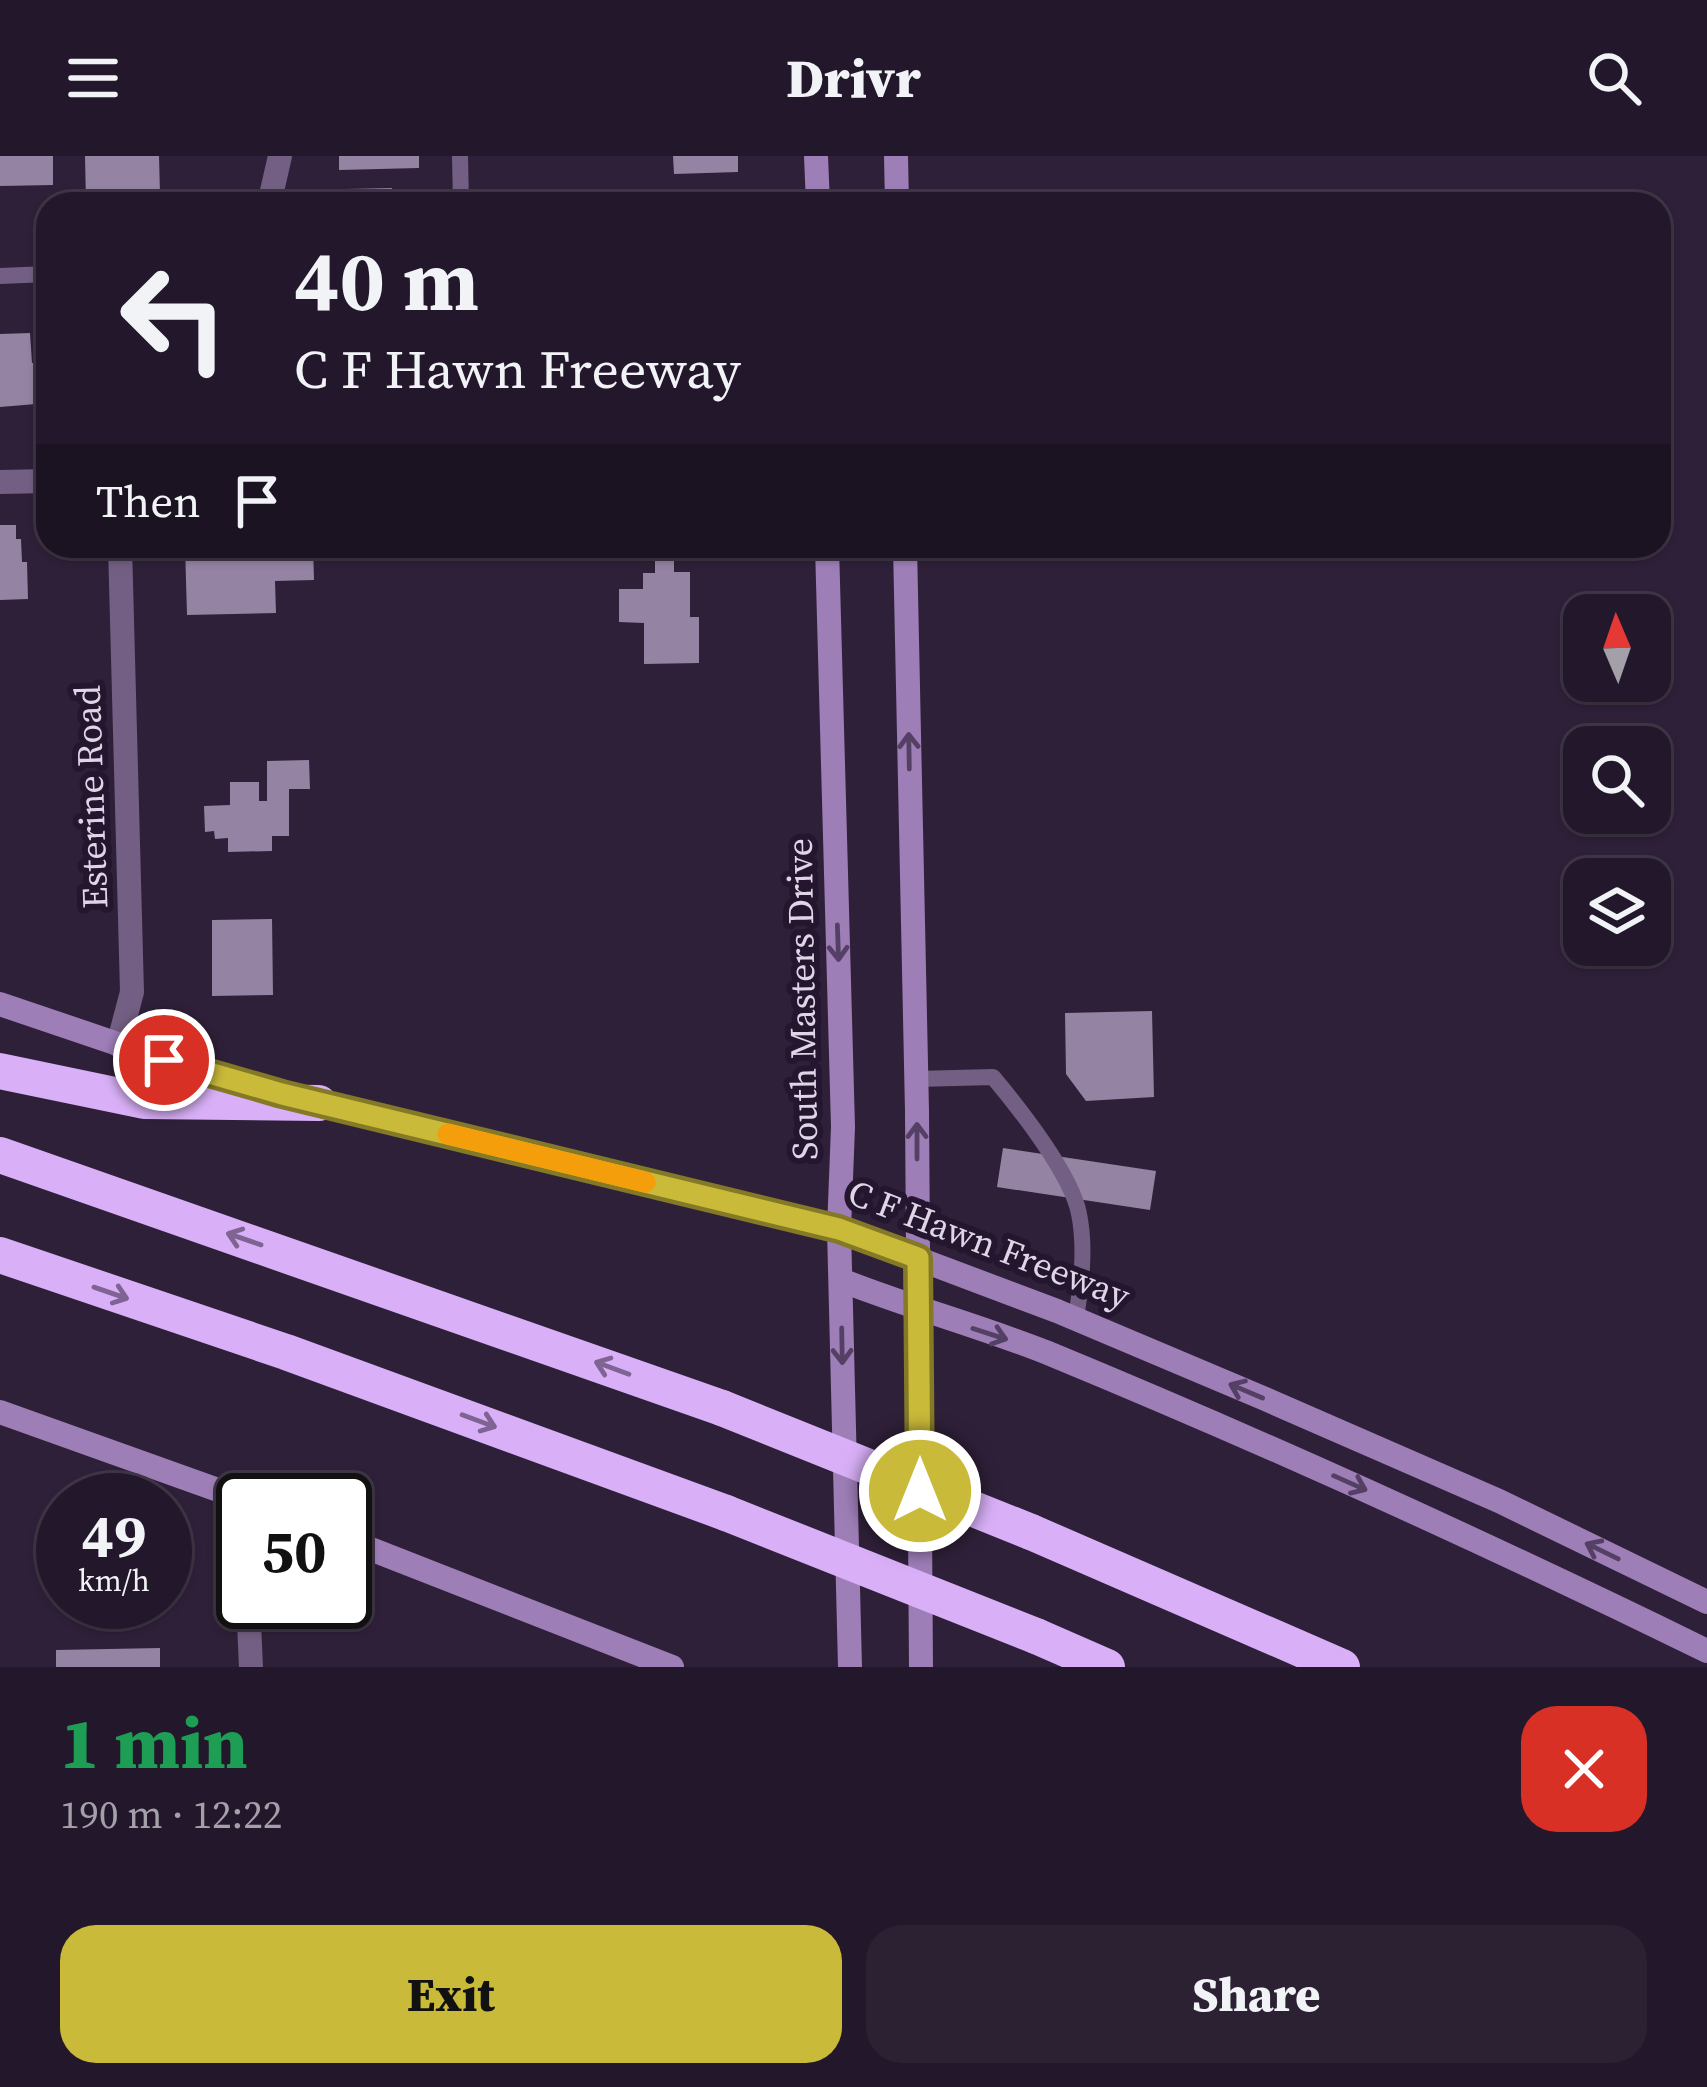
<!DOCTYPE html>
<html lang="en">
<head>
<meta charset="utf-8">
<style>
	:root { --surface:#23182b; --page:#2b2133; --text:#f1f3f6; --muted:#a3a0a9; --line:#403747; --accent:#caba3a }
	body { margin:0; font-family:"Source Serif 4",serif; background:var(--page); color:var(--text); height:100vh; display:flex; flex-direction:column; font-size:45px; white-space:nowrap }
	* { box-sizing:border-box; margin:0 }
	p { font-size:39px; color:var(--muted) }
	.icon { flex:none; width:66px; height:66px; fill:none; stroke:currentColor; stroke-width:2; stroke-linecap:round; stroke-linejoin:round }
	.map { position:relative; height:1511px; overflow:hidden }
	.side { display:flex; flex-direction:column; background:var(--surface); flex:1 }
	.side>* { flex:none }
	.guide { position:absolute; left:36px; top:36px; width:1635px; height:366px; border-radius:36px; box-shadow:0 3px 9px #0004,0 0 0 3px var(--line); background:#23182b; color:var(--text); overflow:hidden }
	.needle { width:78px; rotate:358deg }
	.buttons { position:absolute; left:1563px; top:438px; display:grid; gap:24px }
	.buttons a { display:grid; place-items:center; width:108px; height:108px; border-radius:24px; background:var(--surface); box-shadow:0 3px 9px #0004,0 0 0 3px var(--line); font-size:60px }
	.speed { position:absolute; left:36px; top:1317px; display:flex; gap:24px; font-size:60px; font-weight:700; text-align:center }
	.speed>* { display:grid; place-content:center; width:156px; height:156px; border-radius:50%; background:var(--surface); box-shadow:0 3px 9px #0004,0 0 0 3px var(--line); line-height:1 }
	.speed small { font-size:30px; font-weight:400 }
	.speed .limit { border:6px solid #111; border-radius:18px; background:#fff; color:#111 }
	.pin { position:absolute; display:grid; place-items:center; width:102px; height:102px; color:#fff; margin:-51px; border:6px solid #fff; border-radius:50%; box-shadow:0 3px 12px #0007 }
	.me { position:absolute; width:132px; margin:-66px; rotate:0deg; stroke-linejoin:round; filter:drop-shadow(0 0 9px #0008) }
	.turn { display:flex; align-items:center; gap:42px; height:252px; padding:0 60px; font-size:54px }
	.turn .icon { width:156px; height:156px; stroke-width:2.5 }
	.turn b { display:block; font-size:84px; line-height:102px }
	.then { display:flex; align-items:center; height:114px; padding:0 60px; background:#0003; gap:24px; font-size:45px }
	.round { display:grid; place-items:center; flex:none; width:126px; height:126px; border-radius:36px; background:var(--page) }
	.headline { display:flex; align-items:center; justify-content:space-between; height:204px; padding:0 60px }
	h1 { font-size:72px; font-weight:800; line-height:90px; color:#1e9e55 }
	.action { display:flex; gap:24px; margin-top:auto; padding:24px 60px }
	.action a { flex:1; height:138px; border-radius:36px; background:var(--accent); color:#111; font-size:48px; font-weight:800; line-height:138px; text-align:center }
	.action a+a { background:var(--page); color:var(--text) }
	header { display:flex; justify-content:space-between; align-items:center; height:156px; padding:0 60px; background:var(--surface); font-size:54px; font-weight:800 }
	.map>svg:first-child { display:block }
	.building { fill:#9483a2 }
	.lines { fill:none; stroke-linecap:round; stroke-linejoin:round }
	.service { stroke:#735f83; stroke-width:16 }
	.minor { stroke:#735f83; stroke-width:24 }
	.secondary { stroke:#9e7eb7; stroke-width:24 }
	.motorway { stroke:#d9b0f7; stroke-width:36 }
	.motorway-bridge { stroke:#d9b0f7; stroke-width:36 }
	.oneway { stroke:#554065 }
	.oneway2 { stroke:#7f6393 }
	.route-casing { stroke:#837926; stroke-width:30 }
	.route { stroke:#caba3a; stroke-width:21 }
	.slow { stroke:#f59e0b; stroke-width:21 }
	.labels { text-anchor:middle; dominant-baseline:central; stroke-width:12; stroke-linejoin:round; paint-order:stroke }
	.street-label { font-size:36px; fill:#ded5e6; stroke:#25162f }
</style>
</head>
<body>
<header><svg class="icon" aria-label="menu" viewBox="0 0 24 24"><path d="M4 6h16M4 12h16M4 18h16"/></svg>Drivr<svg class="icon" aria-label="search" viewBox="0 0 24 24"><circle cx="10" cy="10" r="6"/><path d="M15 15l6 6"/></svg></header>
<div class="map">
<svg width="1707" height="1511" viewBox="0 0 1707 1511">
	<rect width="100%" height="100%" fill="#2f2039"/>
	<!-- building -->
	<g class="building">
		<polygon points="0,0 53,0 53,29 0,30"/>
		<polygon points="85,0 159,0 160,38 126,42 126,48 86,48"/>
		<polygon points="339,0 419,0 419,12 339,14"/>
		<polygon points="673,0 738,0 738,16 674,18"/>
		<polygon points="392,32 392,48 348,48 347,33"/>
		<polygon points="30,177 32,207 48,206 48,247 0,251 0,178"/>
		<polygon points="0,369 16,369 16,383 21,383 22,406 27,406 28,443 0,444"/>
		<polygon points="185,390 313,390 314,424 275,425 276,457 187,459"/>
		<polygon points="655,400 674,400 674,416 690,416 690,461 699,461 699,507 644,508 644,467 619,466 619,433 643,433 643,417 655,417"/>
		<polygon points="309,604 310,633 289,633 289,680 272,680 272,695 228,696 228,682 215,683 214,675 205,676 204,650 230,649 230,626 259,626 259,645 267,645 267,605"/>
		<polygon points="272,763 273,839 212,840 212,764"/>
		<polygon points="1152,855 1154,941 1086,945 1066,918 1065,857"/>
		<polygon points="1003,992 1156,1015 1150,1054 997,1031"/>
		<polygon points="160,1492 160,1511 56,1511 56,1494"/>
	</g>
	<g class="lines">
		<!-- service -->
		<g class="service">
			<polyline points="460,0 461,48"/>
			<polyline points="0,120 48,118"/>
			<path d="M 916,923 L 993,921 C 1019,952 1072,1019 1079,1058 C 1086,1092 1081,1129 1076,1163"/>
		</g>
		<!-- minor -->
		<g class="minor">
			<polyline points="269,48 280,0"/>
			<polyline points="0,326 48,325"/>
			<polyline points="118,889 132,836 120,390"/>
			<polyline points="248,1446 251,1511"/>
		</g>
		<!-- secondary -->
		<g class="secondary">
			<polyline points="816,0 818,48"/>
			<polyline points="896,0 897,48"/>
			<polyline points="827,390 843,971 839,1073 850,1511"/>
			<polyline points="905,390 917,955 921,1511"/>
			<polyline points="0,848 209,919 274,936"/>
			<polyline points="308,944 839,1073 1057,1155 1263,1242 1499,1345 1707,1446"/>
			<path d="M 841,1124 C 909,1151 980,1170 1048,1197 C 1271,1289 1490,1389 1707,1495"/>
			<polyline points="0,1256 246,1344"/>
			<polyline points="345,1383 672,1511"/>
		</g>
		<!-- motorway -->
		<g class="motorway">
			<polyline points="0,915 144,945 319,947"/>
			<polyline points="0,999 722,1252"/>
			<polyline points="0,1099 286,1196 726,1357"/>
			<polyline points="1031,1376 1342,1511"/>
			<polyline points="1036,1480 1107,1511"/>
		</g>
		<!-- motorway-bridge -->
		<g class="motorway-bridge">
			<polyline points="722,1252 1031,1376"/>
			<polyline points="726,1357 1036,1480"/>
		</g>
	</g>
	<!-- one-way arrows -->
	<defs><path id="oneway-shaft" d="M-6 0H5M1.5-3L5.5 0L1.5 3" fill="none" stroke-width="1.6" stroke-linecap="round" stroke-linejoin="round" transform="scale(3)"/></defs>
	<g class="oneway">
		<use href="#oneway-shaft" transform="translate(909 595) rotate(-91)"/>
		<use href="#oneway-shaft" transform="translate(838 787) rotate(88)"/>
		<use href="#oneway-shaft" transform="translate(917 985) rotate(-90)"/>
		<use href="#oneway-shaft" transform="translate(990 1178) rotate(18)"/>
		<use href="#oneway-shaft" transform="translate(842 1190) rotate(89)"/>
		<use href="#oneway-shaft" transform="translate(1246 1235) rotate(-157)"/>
		<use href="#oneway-shaft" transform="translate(1350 1327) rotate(24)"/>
		<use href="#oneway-shaft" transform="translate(1602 1395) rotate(-154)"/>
	</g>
	<g class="oneway2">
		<use href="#oneway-shaft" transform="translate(244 1083) rotate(-161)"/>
		<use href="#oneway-shaft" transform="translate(111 1137) rotate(19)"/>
		<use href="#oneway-shaft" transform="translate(612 1212) rotate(-160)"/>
		<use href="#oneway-shaft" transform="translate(479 1265) rotate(20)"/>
	</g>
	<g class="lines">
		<defs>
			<polyline id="route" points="164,904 282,938 839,1073 918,1102 920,1335"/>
		</defs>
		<!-- route casing -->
		<use href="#route" class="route-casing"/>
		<!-- route -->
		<use href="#route" class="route"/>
		<!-- slow -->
		<polyline class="slow" points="448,978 645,1026"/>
	</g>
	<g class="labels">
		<!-- street labels -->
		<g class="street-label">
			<text transform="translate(91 641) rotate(-92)">Esterine Road</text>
			<text transform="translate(802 843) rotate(-91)">South Masters Drive</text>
			<text transform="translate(989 1088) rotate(21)">C F Hawn Freeway</text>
		</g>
	</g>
</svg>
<div class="buttons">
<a><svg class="needle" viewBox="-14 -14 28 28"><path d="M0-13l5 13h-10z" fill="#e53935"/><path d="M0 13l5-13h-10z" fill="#a3a0a9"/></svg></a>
<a><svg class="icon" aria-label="search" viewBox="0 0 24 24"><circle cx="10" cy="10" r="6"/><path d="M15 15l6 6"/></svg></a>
<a><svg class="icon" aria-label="layers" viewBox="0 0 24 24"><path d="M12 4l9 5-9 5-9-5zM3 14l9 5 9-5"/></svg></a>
</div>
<div class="speed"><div>49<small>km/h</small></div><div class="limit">50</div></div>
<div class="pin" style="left:164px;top:904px;background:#d93025"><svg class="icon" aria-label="arrive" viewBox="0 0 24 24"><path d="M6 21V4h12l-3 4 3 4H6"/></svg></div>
<svg class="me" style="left:920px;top:1335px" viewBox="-20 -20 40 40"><circle r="17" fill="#caba3a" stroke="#fff" stroke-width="3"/><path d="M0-11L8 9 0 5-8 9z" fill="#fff"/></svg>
<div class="guide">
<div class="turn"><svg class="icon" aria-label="left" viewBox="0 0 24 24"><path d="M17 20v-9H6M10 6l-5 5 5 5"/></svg><div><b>40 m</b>C F Hawn Freeway</div></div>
<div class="then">Then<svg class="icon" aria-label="arrive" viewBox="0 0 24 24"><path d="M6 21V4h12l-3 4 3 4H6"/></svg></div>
</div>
</div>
<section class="side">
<div class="headline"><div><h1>1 min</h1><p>190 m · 12:22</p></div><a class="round" style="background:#d93025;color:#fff"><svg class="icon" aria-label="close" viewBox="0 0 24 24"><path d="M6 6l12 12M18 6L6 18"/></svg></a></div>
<div class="action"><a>Exit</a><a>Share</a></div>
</section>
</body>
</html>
